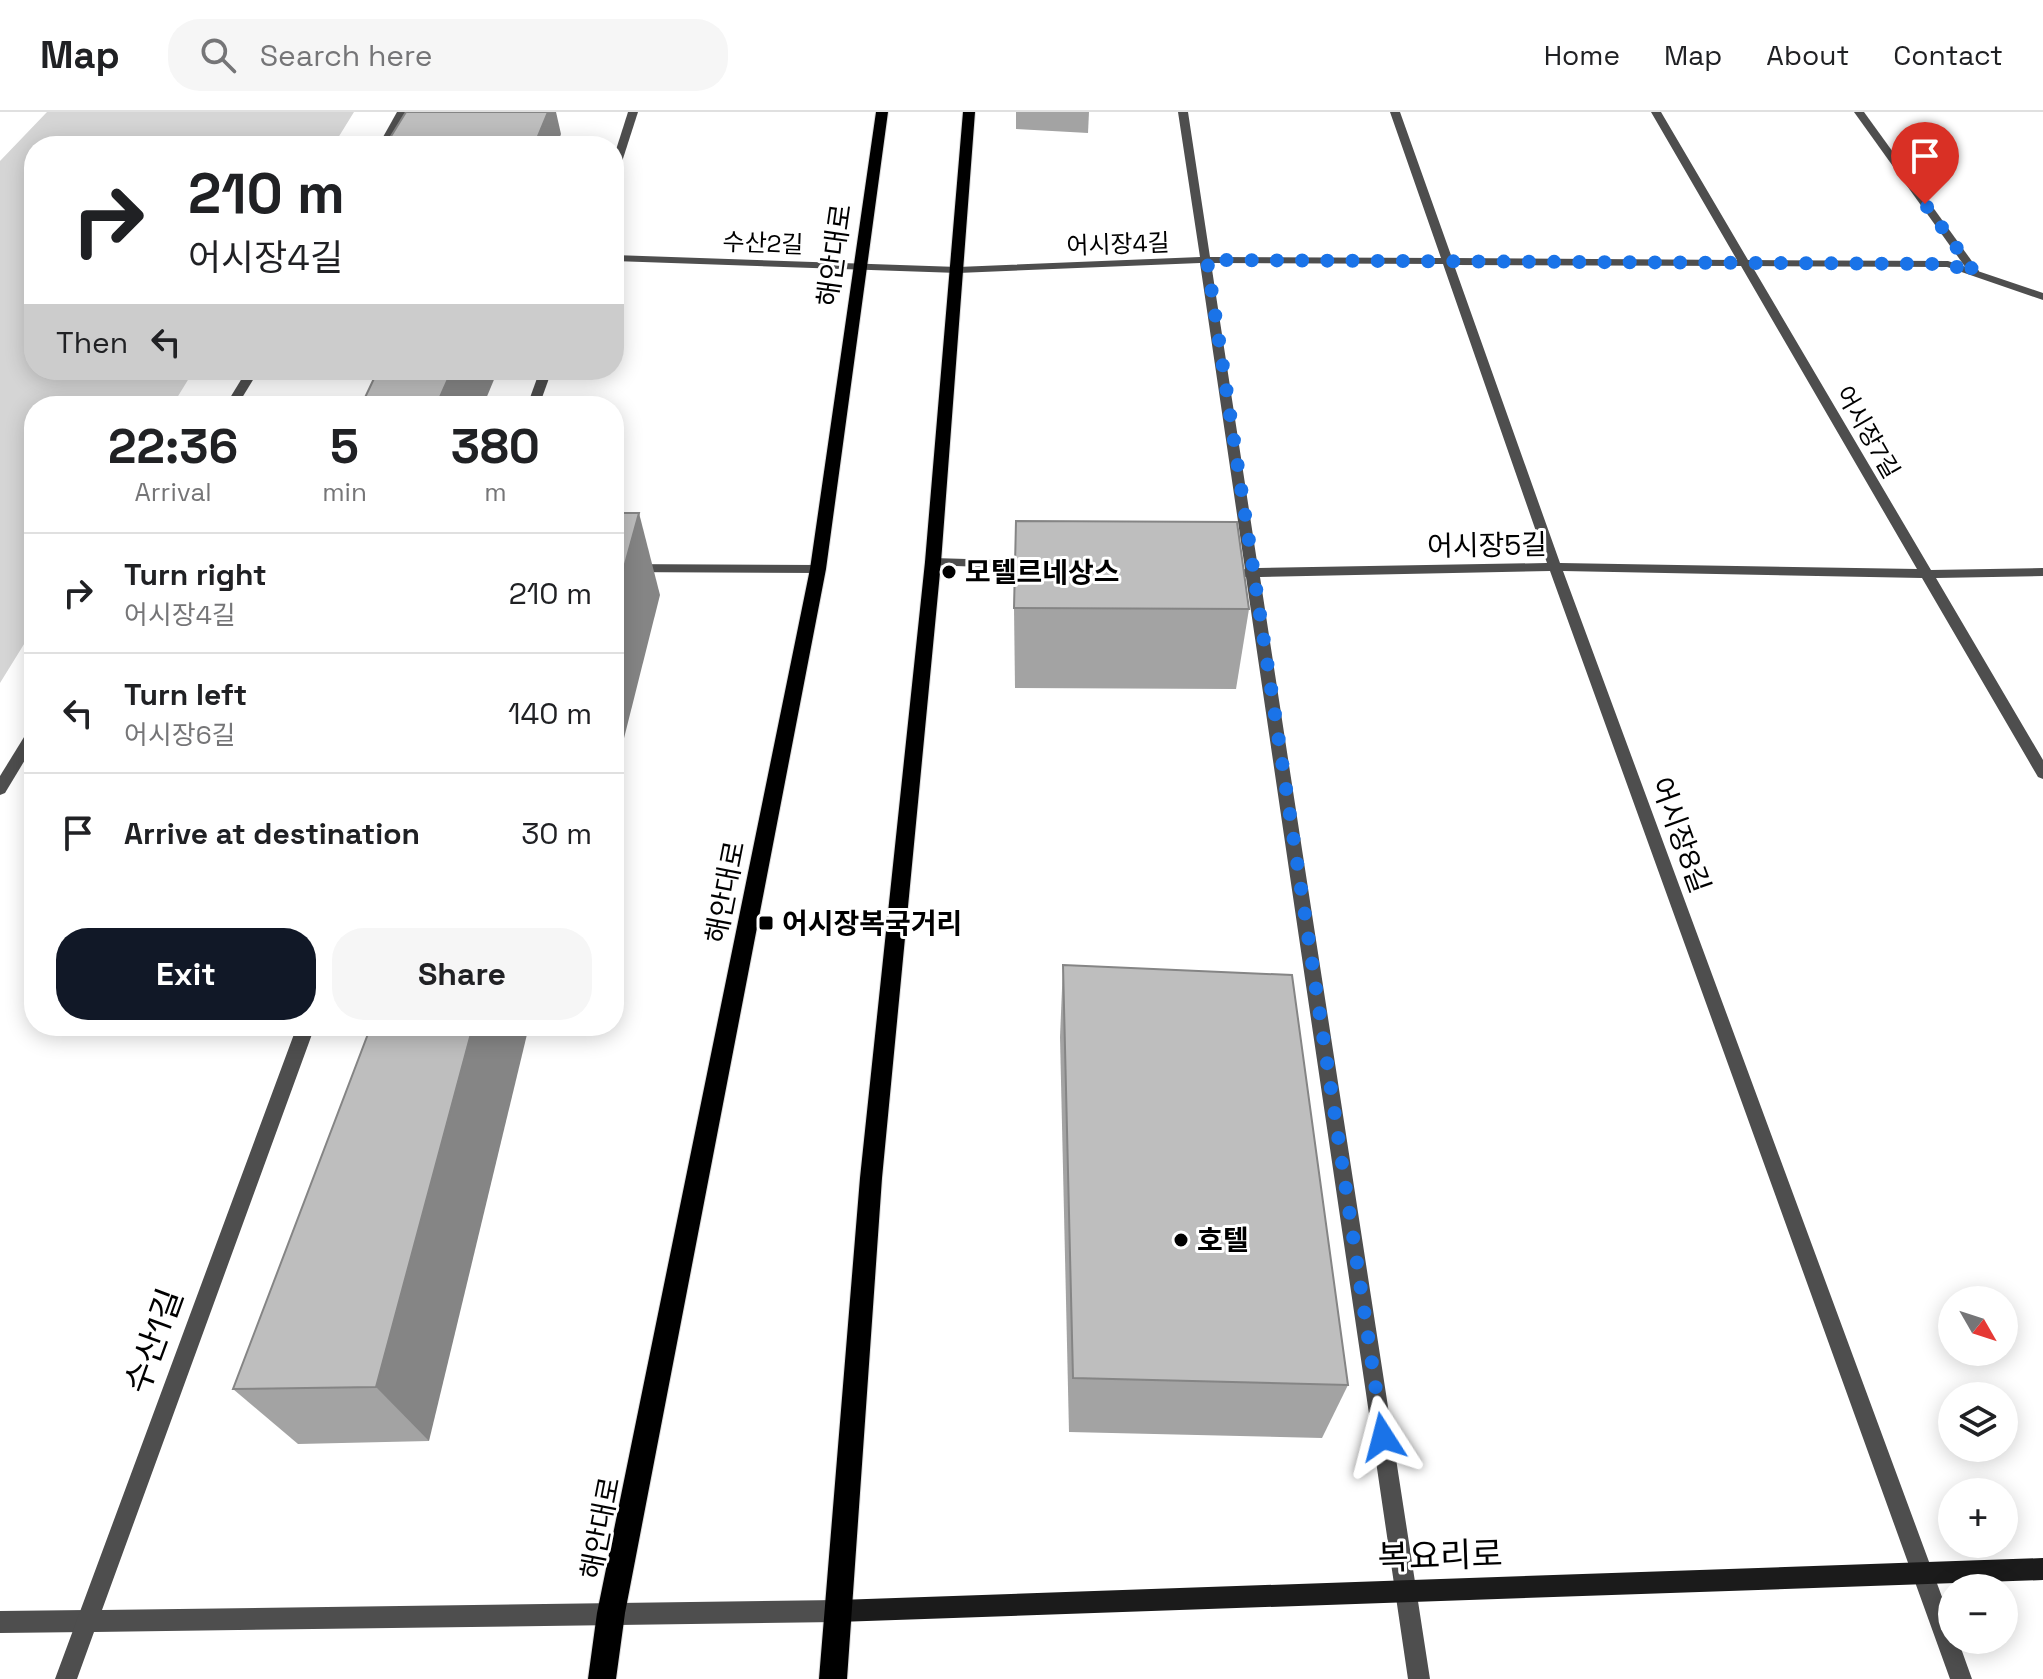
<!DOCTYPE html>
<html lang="en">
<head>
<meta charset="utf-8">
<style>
	:root { --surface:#fff; --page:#f6f6f6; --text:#202124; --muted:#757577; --line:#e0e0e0; --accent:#111827 }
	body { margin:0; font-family:"Space Grotesk","Noto Sans KR",sans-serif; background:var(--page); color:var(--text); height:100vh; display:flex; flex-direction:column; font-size:30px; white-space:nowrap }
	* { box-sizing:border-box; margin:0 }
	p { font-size:26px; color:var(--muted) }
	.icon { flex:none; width:44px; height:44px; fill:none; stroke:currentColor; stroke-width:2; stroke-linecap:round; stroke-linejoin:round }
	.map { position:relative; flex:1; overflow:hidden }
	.side { position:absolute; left:24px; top:284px; width:600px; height:640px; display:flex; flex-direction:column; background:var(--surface); border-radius:32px; box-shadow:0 4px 20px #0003 }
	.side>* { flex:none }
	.hud { position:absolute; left:24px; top:24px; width:600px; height:244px; border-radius:32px; box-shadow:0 4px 20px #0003; background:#fff; color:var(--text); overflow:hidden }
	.needle { width:52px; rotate:129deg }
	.tools { position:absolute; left:1938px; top:1174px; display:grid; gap:16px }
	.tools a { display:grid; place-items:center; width:80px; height:80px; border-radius:50%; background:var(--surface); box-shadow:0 4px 20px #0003; font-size:40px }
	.pin { position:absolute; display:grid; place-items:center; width:68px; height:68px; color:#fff; margin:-82px -34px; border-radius:50% 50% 50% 0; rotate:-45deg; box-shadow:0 0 8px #0007 }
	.pin .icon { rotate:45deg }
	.me { position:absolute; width:88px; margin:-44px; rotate:351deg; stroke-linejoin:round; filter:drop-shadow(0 0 6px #0008) }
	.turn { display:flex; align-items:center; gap:28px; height:168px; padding:0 32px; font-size:36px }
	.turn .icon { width:104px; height:104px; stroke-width:2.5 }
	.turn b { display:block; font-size:56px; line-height:68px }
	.then { display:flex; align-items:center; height:76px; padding:0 32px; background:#0003; gap:16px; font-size:30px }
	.eta { display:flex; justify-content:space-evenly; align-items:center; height:136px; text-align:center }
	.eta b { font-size:48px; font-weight:700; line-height:56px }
	.action { display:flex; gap:16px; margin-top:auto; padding:16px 32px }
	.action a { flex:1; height:92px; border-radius:32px; background:var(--accent); color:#fff; font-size:32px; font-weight:700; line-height:92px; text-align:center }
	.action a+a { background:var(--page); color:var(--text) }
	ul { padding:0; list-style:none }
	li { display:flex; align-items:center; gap:24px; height:120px; padding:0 32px; border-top:2px solid var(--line) }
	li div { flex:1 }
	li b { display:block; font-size:30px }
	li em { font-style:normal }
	header { display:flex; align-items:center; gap:48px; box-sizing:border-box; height:112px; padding:0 40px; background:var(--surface); border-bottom:2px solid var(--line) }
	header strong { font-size:38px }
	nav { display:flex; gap:44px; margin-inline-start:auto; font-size:28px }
	.search { width:560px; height:72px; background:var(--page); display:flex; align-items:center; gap:20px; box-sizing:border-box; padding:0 28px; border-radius:32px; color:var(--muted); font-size:30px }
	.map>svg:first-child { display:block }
	.green { fill:#d5d5d5 }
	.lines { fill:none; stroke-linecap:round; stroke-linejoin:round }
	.primary-casing { stroke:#dbdbdb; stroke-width:2 }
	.lane { fill:#4e4e4e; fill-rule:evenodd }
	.street { fill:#4e4e4e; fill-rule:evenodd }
	.secondary { fill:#1b1b1b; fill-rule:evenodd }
	.primary { fill:#000; fill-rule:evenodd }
	.wall { fill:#a3a3a3 }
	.shaded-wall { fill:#858585 }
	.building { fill:#bebebe; stroke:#858585; stroke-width:2 }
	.route { stroke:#1a73e8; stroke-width:14; stroke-dasharray:0 25.2 }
	.poi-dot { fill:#000; stroke:#fff; stroke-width:3 }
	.labels { text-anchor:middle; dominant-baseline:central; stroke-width:6; stroke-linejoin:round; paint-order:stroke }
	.far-street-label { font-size:24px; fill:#000; stroke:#fff }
	.street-label { font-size:28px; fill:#000; stroke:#fff }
	.poi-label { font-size:28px; font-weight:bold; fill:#000; stroke:#fff; text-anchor:start }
	.near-street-label { font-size:34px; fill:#000; stroke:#fff }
</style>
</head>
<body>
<header>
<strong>Map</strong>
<div class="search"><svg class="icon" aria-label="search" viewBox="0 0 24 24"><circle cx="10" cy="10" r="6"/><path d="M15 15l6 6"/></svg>Search here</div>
<nav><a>Home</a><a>Map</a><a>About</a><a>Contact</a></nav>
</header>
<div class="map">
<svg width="2043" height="1567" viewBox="0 0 2043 1567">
	<rect width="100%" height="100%" fill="#fff"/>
	<!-- green -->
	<polygon class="green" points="47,0 354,0 333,34 34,34 34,258 194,258 172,294 34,294 34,516 0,571 0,49"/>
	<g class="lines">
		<defs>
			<g id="primary">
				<polygon points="876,0 888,0 826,457 625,1501 616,1567 588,1567 597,1501 810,457"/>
				<polygon points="963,0 975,0 941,450 882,1066 847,1567 819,1567 860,1066 925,450"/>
			</g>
		</defs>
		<!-- primary casing -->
		<use href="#primary" class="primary-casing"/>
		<!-- lane -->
		<g class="lane">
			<polygon points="1854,0 1864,0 1979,159 1979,163 1971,163"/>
			<polygon points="247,258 259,258 237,294 225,294"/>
			<polygon points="34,616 34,633 5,681 0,683 0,664 29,617"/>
			<polygon points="87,1498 95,1501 98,1509 95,1517 87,1520 0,1521 0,1499"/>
		</g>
		<!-- street -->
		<g class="street">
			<polygon points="397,0 407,0 388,34 378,34"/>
			<polygon points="628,0 638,0 619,59 614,62 614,44"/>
			<path d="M 1178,0 L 1188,0 L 1210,145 L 1441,146 L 1390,0 L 1400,0 L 1452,146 L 1737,148 L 1651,0 L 1661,0 L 1748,148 L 1948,149 L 2043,181 L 2043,188 L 1947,155 L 1752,154 L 1931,458 L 2043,456 L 2043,464 L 1936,466 L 2043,648 L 2043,667 L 2038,665 L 1922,466 L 1563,459 L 1952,1512 L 1952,1528 L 1958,1528 L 1972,1567 L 1950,1567 L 1550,459 L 1260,465 L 1430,1567 L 1408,1567 L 1246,465 L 1237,464 L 1235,461 L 1245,457 L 1200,151 L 958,161 L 614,149 L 614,143 L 958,155 L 1200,145 ZM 1211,151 L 1443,152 L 1547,451 L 1258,456 ZM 1454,153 L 1741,154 L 1917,457 L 1560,451 Z"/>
			<polygon points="540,258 552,258 539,294 527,294"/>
			<polygon points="933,446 1035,449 1042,453 1035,457 928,453 928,447"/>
			<polygon points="614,452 818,453 825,457 818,461 614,460"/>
			<polygon points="297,914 315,914 102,1498 838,1488 846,1491 849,1499 846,1507 838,1510 94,1520 77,1567 55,1567"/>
		</g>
		<!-- secondary -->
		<polygon class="secondary" points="2043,1446 2043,1468 838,1510 830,1507 827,1499 830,1491 838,1488"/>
		<!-- primary -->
		<use href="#primary" class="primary"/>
	</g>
	<!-- wall -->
	<g class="wall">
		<polygon points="1016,0 1089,0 1088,21 1016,17"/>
		<polygon points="1014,496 1249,497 1236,577 1015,576"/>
		<polygon points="1063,853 1348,1273 1322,1326 1069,1320 1060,925"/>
		<polygon points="371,914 429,1329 298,1332 233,1277"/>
	</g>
	<!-- shaded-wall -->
	<g class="shaded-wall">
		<polygon points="548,0 556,0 561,22 557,34 534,34"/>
		<polygon points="452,258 498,258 483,294 436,294"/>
		<polygon points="639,401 660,483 614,666 614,492"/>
		<polygon points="473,914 529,914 429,1329 376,1275"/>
	</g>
	<!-- building -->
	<g class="building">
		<polygon points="406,0 548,0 534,34 385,34"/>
		<polygon points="378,258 452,258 436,294 361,294"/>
		<polygon points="614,401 639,401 614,492"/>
		<polygon points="1016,409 1237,410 1249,497 1014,496"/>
		<polygon points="1063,853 1292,863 1348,1273 1073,1266"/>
		<polygon points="371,914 473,914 376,1275 233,1277"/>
	</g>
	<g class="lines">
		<!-- route -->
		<polyline class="route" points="1383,1325 1207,148 1948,152 1975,161 1925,92"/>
	</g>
	<!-- markers -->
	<g class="poi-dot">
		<circle cx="949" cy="460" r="8"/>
		<rect x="758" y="803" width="16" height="16" rx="4"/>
		<circle cx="1181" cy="1128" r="8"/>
	</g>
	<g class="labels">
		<!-- far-street labels -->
		<g class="far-street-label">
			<text transform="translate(763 131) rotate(2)">수산2길</text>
			<text transform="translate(1118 132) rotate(-2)">어시장4길</text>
			<text transform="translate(1868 320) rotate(60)">어시장7길</text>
		</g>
		<!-- street labels -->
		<g class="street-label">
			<text transform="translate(834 143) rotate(-82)">해안대로</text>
			<text transform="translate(1487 433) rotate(-1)">어시장5길</text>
			<text transform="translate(1681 723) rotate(70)">어시장8길</text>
			<text transform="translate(725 780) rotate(-79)">해안대로</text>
			<text transform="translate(600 1416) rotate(-79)">해안대로</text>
		</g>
		<!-- poi labels -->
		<g class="poi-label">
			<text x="965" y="460">모텔르네상스</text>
			<text x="782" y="811">어시장복국거리</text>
			<text x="1197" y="1128">호텔</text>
		</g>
		<!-- near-street labels -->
		<g class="near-street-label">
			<text transform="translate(154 1229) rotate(-70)">수산1길</text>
			<text transform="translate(1440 1444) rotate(-2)">복요리로</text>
		</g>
	</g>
</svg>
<div class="tools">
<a><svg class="needle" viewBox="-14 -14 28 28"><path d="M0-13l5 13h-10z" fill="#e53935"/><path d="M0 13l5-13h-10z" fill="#757577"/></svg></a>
<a><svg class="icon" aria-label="layers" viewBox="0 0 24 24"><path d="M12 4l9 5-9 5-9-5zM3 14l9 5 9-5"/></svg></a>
<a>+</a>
<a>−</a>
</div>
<div class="pin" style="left:1925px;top:92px;background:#d93025"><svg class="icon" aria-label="arrive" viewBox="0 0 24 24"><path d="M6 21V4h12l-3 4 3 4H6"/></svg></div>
<svg class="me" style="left:1383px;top:1325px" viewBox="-20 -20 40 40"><path d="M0-17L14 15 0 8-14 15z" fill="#1a73e8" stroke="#fff" stroke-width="4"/></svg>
<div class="hud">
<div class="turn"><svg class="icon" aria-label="right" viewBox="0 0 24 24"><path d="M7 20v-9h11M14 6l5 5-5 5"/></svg><div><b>210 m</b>어시장4길</div></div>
<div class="then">Then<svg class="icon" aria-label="left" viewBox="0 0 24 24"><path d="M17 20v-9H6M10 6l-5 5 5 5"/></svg></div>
</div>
<section class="side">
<div class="eta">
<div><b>22:36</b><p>Arrival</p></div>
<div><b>5</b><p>min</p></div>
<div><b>380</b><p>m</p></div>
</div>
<ul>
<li><svg class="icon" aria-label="right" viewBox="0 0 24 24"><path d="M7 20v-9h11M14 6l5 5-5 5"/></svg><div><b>Turn right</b><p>어시장4길</p></div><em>210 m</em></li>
<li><svg class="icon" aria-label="left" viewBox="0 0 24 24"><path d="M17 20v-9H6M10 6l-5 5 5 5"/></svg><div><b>Turn left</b><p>어시장6길</p></div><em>140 m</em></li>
<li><svg class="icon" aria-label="arrive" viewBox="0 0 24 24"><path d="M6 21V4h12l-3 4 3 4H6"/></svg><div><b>Arrive at destination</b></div><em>30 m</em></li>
</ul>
<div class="action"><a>Exit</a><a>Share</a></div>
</section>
</div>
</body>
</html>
